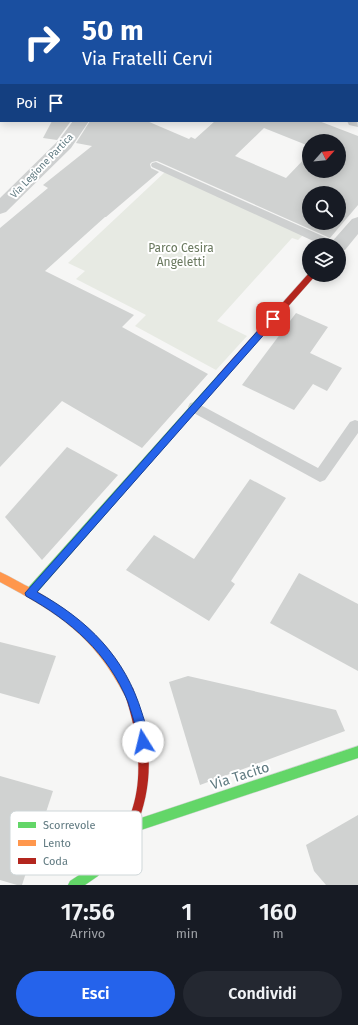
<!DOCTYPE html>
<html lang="it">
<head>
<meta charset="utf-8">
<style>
	:root { --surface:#171b24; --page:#242831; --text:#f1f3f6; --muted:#9ea1a6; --accent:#2563eb }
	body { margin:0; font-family:"Fira Sans",sans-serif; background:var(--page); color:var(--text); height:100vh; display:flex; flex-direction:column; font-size:15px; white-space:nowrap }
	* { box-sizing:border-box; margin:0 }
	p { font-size:13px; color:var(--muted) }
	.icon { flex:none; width:22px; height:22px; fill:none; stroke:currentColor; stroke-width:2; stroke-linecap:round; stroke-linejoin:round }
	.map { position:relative; height:885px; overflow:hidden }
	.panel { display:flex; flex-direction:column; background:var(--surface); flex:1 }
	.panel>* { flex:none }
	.hud { position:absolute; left:0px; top:0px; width:358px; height:122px; box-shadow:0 2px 10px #0003; background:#1a4fa0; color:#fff; overflow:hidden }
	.needle { width:26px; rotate:63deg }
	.fabs { position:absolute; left:302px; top:134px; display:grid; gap:8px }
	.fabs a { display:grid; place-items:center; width:44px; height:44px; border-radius:50%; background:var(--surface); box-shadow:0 2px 10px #0003; font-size:20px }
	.pin { position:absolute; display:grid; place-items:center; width:34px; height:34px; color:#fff; margin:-17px; border-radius:8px; box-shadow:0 2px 6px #0006 }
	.me { position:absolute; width:44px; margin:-22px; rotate:351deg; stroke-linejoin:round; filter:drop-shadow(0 0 3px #0008) }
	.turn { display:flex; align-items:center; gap:14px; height:84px; padding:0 16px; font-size:18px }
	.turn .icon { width:52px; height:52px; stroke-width:2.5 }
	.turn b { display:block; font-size:28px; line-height:34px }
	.then { display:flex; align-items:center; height:38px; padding:0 16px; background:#0003; gap:8px; font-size:15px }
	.eta { display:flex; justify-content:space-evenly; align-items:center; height:68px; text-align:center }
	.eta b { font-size:24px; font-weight:600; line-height:28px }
	.cta { display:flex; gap:8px; margin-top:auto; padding:8px 16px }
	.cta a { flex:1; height:46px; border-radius:24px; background:var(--accent); color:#fff; font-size:16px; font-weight:600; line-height:46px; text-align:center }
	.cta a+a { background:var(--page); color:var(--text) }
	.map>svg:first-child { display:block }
	.green { fill:#e7eae3 }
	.building { fill:#d0d2d1; fill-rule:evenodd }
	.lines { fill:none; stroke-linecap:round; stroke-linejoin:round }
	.fast-casing { stroke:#d2d4d4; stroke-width:1 }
	.slow-casing { stroke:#d2d4d4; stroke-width:1 }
	.jam-casing { stroke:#d2d4d4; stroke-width:1 }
	.lane { fill:#ced0d0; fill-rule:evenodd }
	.street { fill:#ced0d0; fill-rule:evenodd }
	.fast { fill:#63d668; fill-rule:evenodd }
	.slow { fill:#ff974d; fill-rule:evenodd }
	.jam { fill:#b3261e; fill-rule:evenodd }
	.route { fill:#2563eb; stroke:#184099 }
	.labels { text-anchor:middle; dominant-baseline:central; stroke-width:4; stroke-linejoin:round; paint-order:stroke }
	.far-street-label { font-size:10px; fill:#607a81; stroke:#fff }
	.park-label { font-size:12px; fill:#6a795f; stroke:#fff }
	.near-street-label { font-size:14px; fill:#607a81; stroke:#fff }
	.key { fill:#fff; stroke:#cfd7d9; stroke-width:1 }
	.key-label { font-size:11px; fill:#607a81 }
</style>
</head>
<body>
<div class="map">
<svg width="358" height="885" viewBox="0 0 358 885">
	<rect width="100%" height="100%" fill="#f6f6f5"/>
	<!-- green -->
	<polygon class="green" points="165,172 303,235 298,240 292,238 217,321 247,336 216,370 135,326 146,315 76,279 85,271 68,263"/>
	<!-- building -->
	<g class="building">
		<polygon points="52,121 71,121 57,140 43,138"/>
		<path d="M 90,121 L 147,121 L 189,139 L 191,137 L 195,139 L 215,121 L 319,121 L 358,136 L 358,205 L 330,238 L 157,161 L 152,162 L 150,164 L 151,168 L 159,172 L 106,217 L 105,217 L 45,271 L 134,315 L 122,327 L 208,374 L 142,448 L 62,401 L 0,467 L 0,228 L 48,188 L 43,185 L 92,146 L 76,143 ZM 264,128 L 309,146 L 309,141 L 339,141 L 339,171 L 309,171 L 309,154 L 286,178 L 235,156 ZM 309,193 L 339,193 L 339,223 L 309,223 Z"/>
		<polygon points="296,313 328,327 310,353 342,368 327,391 313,384 294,410 242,385"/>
		<polygon points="67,447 118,475 42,560 5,517"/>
		<polygon points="250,479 286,498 231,581 235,584 209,621 126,570 154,535 194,559"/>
		<polygon points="299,573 358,604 358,671 270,623"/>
		<polygon points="0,642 56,656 39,704 0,693"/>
		<polygon points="188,676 336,710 345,731 200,785 169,682"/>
		<polygon points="0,776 53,791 22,885 17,885 0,880"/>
		<polygon points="358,815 358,885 326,885 314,871 306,845"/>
	</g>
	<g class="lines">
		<defs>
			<g id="fast">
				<polygon points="221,374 224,375 225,377 224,379 34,596 30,598 26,596 25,593 26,590 218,375"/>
				<polygon points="358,746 358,758 132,833 128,831 126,827 128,823 132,821"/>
				<polygon points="117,842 121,844 123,848 121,852 98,876 85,885 68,885 70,881 90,868 113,844"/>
			</g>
			<path id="slow" d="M 0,572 C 11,577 22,584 33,589 C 76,614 115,645 134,692 L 133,696 L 129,697 L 125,696 C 94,636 58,613 0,582 Z"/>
			<g id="jam">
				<polygon points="309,273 309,275 316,275 224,379 218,379 217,377 218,375"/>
				<path d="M 129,687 L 133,688 L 134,692 C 152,739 155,783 135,830 C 132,838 125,851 117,854 L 113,852 L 111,848 C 116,836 126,826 131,813 C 145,774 137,730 124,692 L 125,688 Z"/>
			</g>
		</defs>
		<!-- fast casing -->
		<use href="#fast" class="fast-casing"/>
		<!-- slow casing -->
		<use href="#slow" class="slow-casing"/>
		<!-- jam casing -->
		<use href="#jam" class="jam-casing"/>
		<!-- lane -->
		<g class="lane">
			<polygon points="156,162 336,242 338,245 322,245 152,167 151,165 152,163"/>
			<polygon points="195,402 318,468 350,422 355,420 358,421 358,433 325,480 320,482 190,411 188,407 190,403"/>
		</g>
		<!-- street -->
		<g class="street">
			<polygon points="0,0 8,0 9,1 1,1 1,5"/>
			<polygon points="317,0 335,0 336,1 318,1"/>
			<rect x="357" y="3" width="1" height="8"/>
			<polygon points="357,117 358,127 349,125 347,121 357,121"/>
			<polygon points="73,121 89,121 71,148 6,212 0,214 0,198 59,140"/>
			<polygon points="358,217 358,234 345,250 339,251 339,245 329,245 352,219"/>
		</g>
		<!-- fast -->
		<use href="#fast" class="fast"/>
		<!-- slow -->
		<use href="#slow" class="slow"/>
		<!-- jam -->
		<use href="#jam" class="jam"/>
	</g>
	<!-- route -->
	<path class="route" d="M 273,316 L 276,317 L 277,319 L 276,321 L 37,592 C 88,620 125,657 142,713 C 145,723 151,737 147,746 L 143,748 L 139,746 C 136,739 136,732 135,725 C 133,717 130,709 128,702 C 108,653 71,621 26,596 L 25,593 L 270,317 Z"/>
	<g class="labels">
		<!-- far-street labels -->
		<g class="far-street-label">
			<text transform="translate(42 166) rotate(-46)">Via Legione Partica</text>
		</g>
		<!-- park labels -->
		<g class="park-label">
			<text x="181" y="248">Parco Cesira<tspan x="181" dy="14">Angeletti</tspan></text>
		</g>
		<!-- near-street labels -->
		<g class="near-street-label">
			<text transform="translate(240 776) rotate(-18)">Via Tacito</text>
		</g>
	</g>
	<!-- legend -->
	<rect x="10" y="811" width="132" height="64" rx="6" class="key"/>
	<rect x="18" y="822" width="18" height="6" fill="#63d668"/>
	<rect x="18" y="840" width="18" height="6" fill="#ff974d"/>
	<rect x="18" y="858" width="18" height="6" fill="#b3261e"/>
	<g class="key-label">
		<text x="43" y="829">Scorrevole</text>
		<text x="43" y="847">Lento</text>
		<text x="43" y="865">Coda</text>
	</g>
</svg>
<div class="fabs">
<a><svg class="needle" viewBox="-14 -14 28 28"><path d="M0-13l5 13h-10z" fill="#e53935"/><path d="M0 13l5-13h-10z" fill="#9ea1a6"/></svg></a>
<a><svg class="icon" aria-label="search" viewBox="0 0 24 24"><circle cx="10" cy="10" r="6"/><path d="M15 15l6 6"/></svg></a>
<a><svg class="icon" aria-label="layers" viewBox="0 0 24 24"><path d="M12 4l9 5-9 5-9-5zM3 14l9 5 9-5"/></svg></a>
</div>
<div class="pin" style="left:273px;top:319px;background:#d93025"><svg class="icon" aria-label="arrive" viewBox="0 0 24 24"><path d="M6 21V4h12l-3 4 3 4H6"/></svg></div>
<svg class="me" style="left:143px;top:742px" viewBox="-20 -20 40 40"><circle r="19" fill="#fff"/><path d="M0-13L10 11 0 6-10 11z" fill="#2563eb"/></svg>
<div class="hud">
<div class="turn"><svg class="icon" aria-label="right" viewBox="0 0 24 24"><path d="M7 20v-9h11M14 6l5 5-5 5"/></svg><div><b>50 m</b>Via Fratelli Cervi</div></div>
<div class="then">Poi<svg class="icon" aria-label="arrive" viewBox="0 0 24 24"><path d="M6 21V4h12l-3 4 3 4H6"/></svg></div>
</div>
</div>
<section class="panel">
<div class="eta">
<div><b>17:56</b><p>Arrivo</p></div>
<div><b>1</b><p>min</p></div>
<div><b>160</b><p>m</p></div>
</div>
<div class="cta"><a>Esci</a><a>Condividi</a></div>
</section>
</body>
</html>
